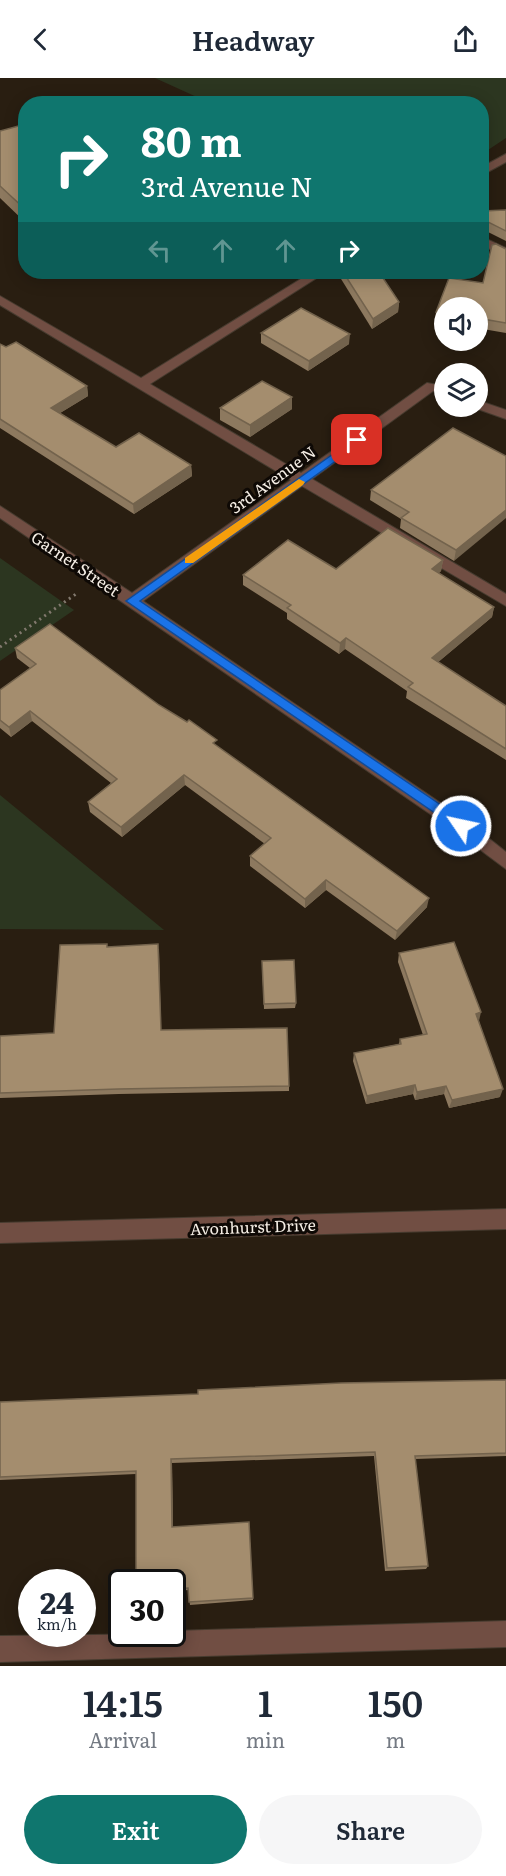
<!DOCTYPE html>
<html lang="en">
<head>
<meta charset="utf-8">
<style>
	:root { --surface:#fff; --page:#f6f6f7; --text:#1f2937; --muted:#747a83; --accent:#0f766e }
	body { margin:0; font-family:Literata,serif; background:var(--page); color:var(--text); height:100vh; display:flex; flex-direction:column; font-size:22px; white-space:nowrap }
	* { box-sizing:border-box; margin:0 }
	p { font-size:20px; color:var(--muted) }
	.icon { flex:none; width:33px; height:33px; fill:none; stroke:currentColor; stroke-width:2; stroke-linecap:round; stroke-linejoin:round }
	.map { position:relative; height:1588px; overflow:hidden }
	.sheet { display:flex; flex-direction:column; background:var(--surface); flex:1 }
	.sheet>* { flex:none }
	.top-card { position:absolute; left:18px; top:18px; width:471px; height:183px; border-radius:24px; box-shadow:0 3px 15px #0003; background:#0f766e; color:#fff; overflow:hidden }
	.fabs { position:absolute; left:434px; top:219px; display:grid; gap:12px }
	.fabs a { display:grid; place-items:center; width:54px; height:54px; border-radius:50%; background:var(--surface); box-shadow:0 3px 15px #0003; font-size:30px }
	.speed { position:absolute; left:18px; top:1491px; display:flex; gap:12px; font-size:30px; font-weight:700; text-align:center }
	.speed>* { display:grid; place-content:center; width:78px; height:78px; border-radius:50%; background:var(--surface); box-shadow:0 3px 15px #0003; line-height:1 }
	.speed small { font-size:15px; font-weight:400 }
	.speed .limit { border:3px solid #111; border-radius:9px; background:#fff; color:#111 }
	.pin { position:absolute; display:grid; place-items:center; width:51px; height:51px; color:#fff; margin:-26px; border-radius:12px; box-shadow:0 3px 9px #0006 }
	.me { position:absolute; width:66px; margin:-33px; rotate:304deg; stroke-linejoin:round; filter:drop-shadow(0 0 4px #0008) }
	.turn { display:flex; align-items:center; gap:21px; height:126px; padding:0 24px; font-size:27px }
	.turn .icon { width:78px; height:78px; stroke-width:2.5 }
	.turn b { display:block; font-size:42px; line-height:51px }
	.lanes { display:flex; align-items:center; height:57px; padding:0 24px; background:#0003; justify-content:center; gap:30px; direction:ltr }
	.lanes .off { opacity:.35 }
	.eta { display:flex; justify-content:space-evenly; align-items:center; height:102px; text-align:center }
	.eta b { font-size:36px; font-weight:600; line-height:42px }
	.primary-button { display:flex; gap:12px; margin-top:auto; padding:12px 24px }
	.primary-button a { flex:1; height:69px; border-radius:36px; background:var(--accent); color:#fff; font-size:24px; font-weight:600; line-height:69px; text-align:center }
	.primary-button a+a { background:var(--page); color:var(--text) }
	header { display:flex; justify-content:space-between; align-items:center; height:78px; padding:0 24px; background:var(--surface); font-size:27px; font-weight:600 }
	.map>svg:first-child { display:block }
	.green { fill:#2c3620 }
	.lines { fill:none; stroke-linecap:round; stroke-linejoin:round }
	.minor-casing { stroke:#463b2f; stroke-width:2 }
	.path { stroke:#82796e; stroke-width:3; stroke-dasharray:2 4; stroke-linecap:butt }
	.minor { fill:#714e43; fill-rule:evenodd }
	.wall { fill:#8d795f }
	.shaded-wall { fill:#73634d }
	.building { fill:#a48d6e; stroke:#73634d; stroke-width:1.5 }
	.route { fill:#1a73e8; stroke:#114b97; stroke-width:1.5 }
	.slow { fill:#f59e0b }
	.labels { text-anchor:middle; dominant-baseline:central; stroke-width:6; stroke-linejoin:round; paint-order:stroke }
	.street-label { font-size:16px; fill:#f5eee5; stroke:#0e0905 }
</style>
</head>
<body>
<header><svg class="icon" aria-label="back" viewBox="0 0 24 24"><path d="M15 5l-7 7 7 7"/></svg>Headway<svg class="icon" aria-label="share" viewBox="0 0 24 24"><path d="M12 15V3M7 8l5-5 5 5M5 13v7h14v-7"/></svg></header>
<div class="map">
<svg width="506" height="1588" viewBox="0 0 506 1588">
	<rect width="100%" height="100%" fill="#291e11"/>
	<!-- green -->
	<g class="green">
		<polygon points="155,0 506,0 506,60 482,76 482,26 210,25"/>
		<polygon points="0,480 74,532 0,583"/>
		<polygon points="0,717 164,852 0,851"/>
	</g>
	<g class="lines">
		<defs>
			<g id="minor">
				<polygon points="506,76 506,84 482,97 482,89"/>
				<polygon points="482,159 506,170 506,179 482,167"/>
				<polygon points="312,194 326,194 150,306 301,395 427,305 444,308 444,317 433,313 312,401 506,516 506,528 302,408 143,523 467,743 506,774 506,791 455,753 0,440 0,428 132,515 291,402 0,227 0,218 141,300"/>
				<polygon points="477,322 506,332 506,341 472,329 477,328"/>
				<polygon points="506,1131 506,1151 0,1165 0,1145"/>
				<polygon points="506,1543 506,1569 0,1584 0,1558 172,1556 172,1553"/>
			</g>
		</defs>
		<!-- minor casing -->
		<use href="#minor" class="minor-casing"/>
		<!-- path -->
		<polyline class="path" points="0,569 76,516"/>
		<!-- minor -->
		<use href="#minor" class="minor"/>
	</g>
	<!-- wall -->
	<g class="wall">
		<polygon points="26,50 26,145 0,120 0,53"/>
		<polygon points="506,132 506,163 482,151 482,133"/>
		<polygon points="506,171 506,255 477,250 477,230 444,230 444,245 435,243 436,234 483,205"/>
		<polygon points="338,194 379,194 399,224 398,234 372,251 338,196"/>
		<polygon points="261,255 349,266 308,293 261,265"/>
		<polygon points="0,266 87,308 88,318 60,335 116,369 191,387 192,398 134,436 0,350"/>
		<polygon points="220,330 292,331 250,359 220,342"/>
		<polygon points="506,378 454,483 400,450 401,441 370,422 371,412"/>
		<polygon points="443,482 441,493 439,495 494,529 492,539 438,584 506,628 506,682 406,620 407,613 345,571 339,576 287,541 287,535 243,507 243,497 336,491"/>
		<polygon points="15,570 159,627 217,668 427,829 395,862 326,812 305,830 250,788 250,778 265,766 185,707 122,759 90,734 88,724 111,705 32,643 11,659 0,650 0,612 30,590 17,580"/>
		<polygon points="107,866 107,869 159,871 161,952 289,1008 289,1013 119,1016 0,1020 0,958 54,955"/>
		<polygon points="399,875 479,943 500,1019 449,1030 444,1016 415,1022 413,1016 366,1026 353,983 354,975 399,966 400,961 423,957 398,884"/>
		<polygon points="262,888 296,925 295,930 264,931"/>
		<polygon points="506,1302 506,1378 415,1381 428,1488 426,1491 385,1493 374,1378 172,1385 173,1449 249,1444 253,1522 190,1527 188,1512 172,1514 172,1504 136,1396 0,1402 0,1324 198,1316"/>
	</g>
	<!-- shaded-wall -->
	<g class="shaded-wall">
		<polygon points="399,224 398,234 372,251 373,241"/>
		<polygon points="350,256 349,266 308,293 309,283"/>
		<polygon points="87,308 88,318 52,340 51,330"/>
		<polygon points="292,319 292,331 250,359 250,347"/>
		<polygon points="191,387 192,398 134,436 133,426"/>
		<polygon points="506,432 506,440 454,483 456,472"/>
		<polygon points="443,482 441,493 431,501 432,491"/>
		<polygon points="494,529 492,539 430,591 432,580"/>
		<polygon points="346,560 345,571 339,576 340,565"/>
		<polygon points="30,633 32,643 11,659 9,649"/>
		<polygon points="184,697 185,707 122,759 121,749"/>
		<polygon points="326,802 326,812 305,830 305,821"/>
		<polygon points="429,820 427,829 395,862 397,853"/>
		<polygon points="481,934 479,943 476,936"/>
		<polygon points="415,1007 413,1016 366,1026 367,1018"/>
		<polygon points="446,1008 444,1016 415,1022 417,1014"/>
		<polygon points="503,1011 500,1019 449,1030 452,1022"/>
		<polygon points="171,1381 172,1385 173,1452 172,1449"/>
	</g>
	<!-- building -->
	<g class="building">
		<polygon points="22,47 26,50 26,132 0,108 0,53"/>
		<polygon points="506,132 506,153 482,141 482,133"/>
		<polygon points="496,166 506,171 506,245 477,240 477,230 444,230 444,235 436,234 449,200 483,205 492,167"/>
		<polygon points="343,194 379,194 399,224 373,241"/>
		<polygon points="301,230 350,256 309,283 261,255"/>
		<polygon points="16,264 87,308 51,330 116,369 139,355 191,387 133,426 0,341 0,266 6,269"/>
		<polygon points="262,303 292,319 250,347 220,330"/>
		<polygon points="453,350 506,378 506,432 456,472 401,440 409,434 371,412"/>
		<polygon points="388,450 443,482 432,491 494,529 432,580 506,628 506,671 408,609 413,605 346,560 340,565 287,530 291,527 243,497 288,462 336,491"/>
		<polygon points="50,546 159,627 187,644 189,642 217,662 213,665 429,820 397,853 326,802 305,821 250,778 271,760 184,697 121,749 88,724 117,701 30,633 9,649 0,642 0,612 36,586 15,570"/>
		<polygon points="454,864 481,934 476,936 503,1011 452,1022 446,1008 417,1014 415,1007 367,1018 354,975 401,966 400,961 427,956 399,875"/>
		<polygon points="107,866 107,869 158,866 161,952 287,950 289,1008 118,1011 0,1015 0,958 54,955 60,867"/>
		<polygon points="294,882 296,925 264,926 262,883"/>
		<polygon points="506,1302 506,1375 415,1378 428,1488 387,1490 375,1374 171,1381 172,1449 249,1444 253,1520 189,1524 188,1510 172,1511 172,1504 136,1504 136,1393 0,1399 0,1324 198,1316 198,1312 341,1305"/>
	</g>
	<!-- route -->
	<polygon class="route" points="357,359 363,362 361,365 140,523 466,744 466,752 461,753 126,523"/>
	<!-- slow -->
	<polygon class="slow" points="299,401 305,404 303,407 193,485 185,485 185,480"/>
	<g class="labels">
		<!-- street labels -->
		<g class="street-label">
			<text transform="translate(272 401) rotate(-36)">3rd Avenue N</text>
			<text transform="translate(76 485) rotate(34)">Garnet Street</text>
			<text transform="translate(253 1148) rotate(-2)">Avonhurst Drive</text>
		</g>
	</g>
</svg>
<div class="fabs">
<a><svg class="icon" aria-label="sound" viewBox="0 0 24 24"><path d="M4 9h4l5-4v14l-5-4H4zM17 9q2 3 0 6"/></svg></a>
<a><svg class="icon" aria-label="layers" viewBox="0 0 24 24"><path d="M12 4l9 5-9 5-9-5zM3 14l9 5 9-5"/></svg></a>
</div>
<div class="speed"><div>24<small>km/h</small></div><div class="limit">30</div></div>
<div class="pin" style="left:357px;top:362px;background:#d93025"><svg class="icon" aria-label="arrive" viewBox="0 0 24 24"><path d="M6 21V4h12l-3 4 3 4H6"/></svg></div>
<svg class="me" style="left:461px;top:748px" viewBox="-20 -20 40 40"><circle r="17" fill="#1a73e8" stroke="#fff" stroke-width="3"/><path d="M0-11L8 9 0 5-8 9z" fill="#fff"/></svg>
<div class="top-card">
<div class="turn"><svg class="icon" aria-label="right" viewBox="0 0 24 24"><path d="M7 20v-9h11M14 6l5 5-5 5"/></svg><div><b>80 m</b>3rd Avenue N</div></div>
<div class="lanes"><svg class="icon off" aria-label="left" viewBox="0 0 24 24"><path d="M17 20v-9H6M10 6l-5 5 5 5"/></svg><svg class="icon off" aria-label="ahead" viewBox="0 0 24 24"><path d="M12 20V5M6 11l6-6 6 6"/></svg><svg class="icon off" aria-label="ahead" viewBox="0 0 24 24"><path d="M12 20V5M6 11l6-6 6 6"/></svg><svg class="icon" aria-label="right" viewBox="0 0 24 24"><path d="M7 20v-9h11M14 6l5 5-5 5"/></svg></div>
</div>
</div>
<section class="sheet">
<div class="eta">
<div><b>14:15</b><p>Arrival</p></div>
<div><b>1</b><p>min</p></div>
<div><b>150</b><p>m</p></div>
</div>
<div class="primary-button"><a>Exit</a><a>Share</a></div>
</section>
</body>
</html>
